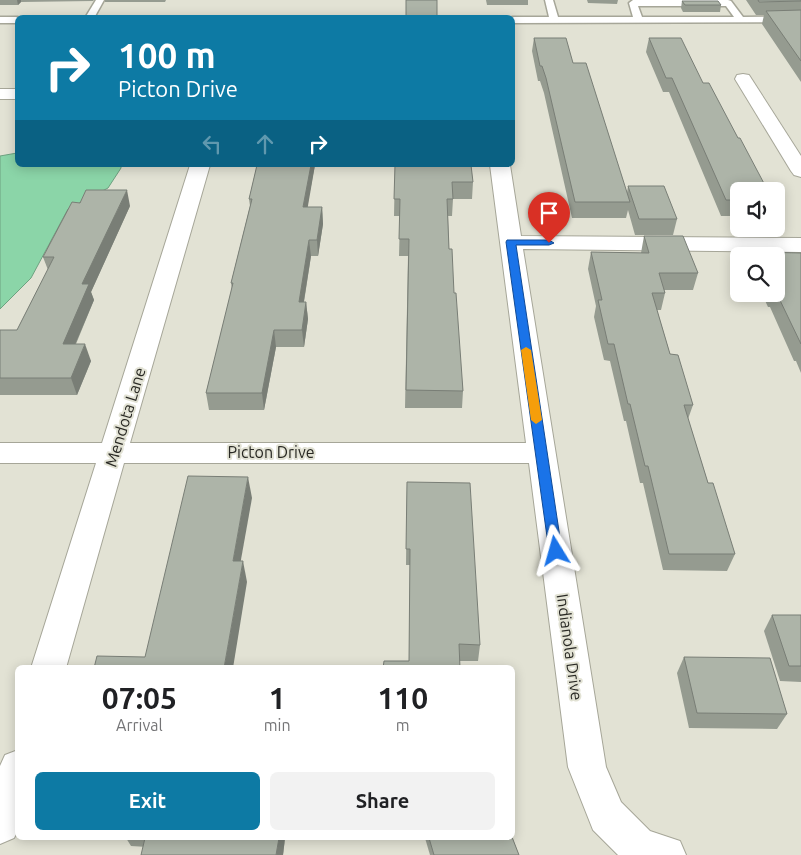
<!DOCTYPE html>
<html lang="en">
<head>
<meta charset="utf-8">
<style>
	:root { --surface:#fff; --page:#f2f2f2; --text:#202124; --muted:#757577; --accent:#0d7aa4 }
	body { margin:0; font-family:Ubuntu,sans-serif; background:var(--page); color:var(--text); height:100vh; display:flex; flex-direction:column; font-size:19px; white-space:nowrap }
	* { box-sizing:border-box; margin:0 }
	p { font-size:16px; color:var(--muted) }
	.icon { flex:none; width:28px; height:28px; fill:none; stroke:currentColor; stroke-width:2; stroke-linecap:round; stroke-linejoin:round }
	.map { position:relative; flex:1; overflow:hidden }
	.drawer { position:absolute; left:15px; top:665px; width:500px; height:175px; display:flex; flex-direction:column; background:var(--surface); border-radius:8px; box-shadow:0 2px 12px #0003 }
	.drawer>* { flex:none }
	.guide { position:absolute; left:15px; top:15px; width:500px; height:152px; border-radius:8px; box-shadow:0 2px 12px #0003; background:#0d7aa4; color:#fff; overflow:hidden }
	.fabs { position:absolute; left:730px; top:182px; display:grid; gap:10px }
	.fabs a { display:grid; place-items:center; width:55px; height:55px; border-radius:8px; background:var(--surface); box-shadow:0 2px 12px #0003; font-size:25px }
	.pin { position:absolute; display:grid; place-items:center; width:42px; height:42px; color:#fff; margin:-51px -21px; border-radius:50% 50% 50% 0; rotate:-45deg; box-shadow:0 0 5px #0007 }
	.pin .icon { rotate:45deg }
	.me { position:absolute; width:55px; margin:-28px; rotate:352deg; stroke-linejoin:round; filter:drop-shadow(0 0 4px #0008) }
	.turn { display:flex; align-items:center; gap:18px; height:105px; padding:0 20px; font-size:22px }
	.turn .icon { width:65px; height:65px; stroke-width:2.5 }
	.turn b { display:block; font-size:35px; line-height:42px }
	.lanes { display:flex; align-items:center; height:48px; padding:0 20px; background:#0003; justify-content:center; gap:25px; direction:ltr }
	.lanes .off { opacity:.35 }
	.eta { display:flex; justify-content:space-evenly; align-items:center; height:85px; text-align:center }
	.eta b { font-size:30px; font-weight:700; line-height:35px }
	.cta { display:flex; gap:10px; margin-top:auto; padding:10px 20px }
	.cta a { flex:1; height:58px; border-radius:8px; background:var(--accent); color:#fff; font-size:20px; font-weight:700; line-height:58px; text-align:center }
	.cta a+a { background:var(--page); color:var(--text) }
	.map>svg:first-child { display:block }
	.water { fill:#8bd5a8; stroke:#6ea180 }
	.lines { fill:none; stroke-linecap:round; stroke-linejoin:round }
	.service-casing { stroke:#a6a698; stroke-width:3 }
	.minor-casing { stroke:#a6a698; stroke-width:2 }
	.service { fill:#fff; fill-rule:evenodd }
	.minor { fill:#fff; fill-rule:evenodd }
	.wall { fill:#959b90 }
	.shaded-wall { fill:#797e76 }
	.building { fill:#adb4a8; stroke:#797e76 }
	.route { fill:#1a73e8; stroke:#114b97 }
	.slow { fill:#f59e0b }
	.labels { text-anchor:middle; dominant-baseline:central; stroke-width:4; stroke-linejoin:round; paint-order:stroke }
	.street-label { font-size:16px; fill:#292924; stroke:#e2e2d4 }
</style>
</head>
<body>
<div class="map">
<svg width="801" height="855" viewBox="0 0 801 855">
	<rect width="100%" height="100%" fill="#e2e2d4"/>
	<!-- water -->
	<polygon class="water" points="17,153 18,165 121,165 121,168 108,188 68,209 31,278 0,309 0,156"/>
	<g class="lines">
		<defs>
			<g id="service">
				<polygon points="96,0 104,0 94,18 85,18"/>
				<path d="M 545,0 L 553,0 L 558,17 L 633,17 L 629,3 L 633,0 L 728,0 L 731,1 L 743,17 L 801,16 L 801,22 L 512,23 L 512,17 L 549,17 ZM 638,6 L 726,6 L 734,17 L 642,17 Z"/>
				<polygon points="0,17 18,17 19,18 18,23 0,23"/>
			</g>
			<g id="minor">
				<polygon points="743,74 749,75 801,156 801,177 794,175 791,171 735,79 737,75"/>
				<rect x="0" y="89" width="18" height="10"/>
				<polygon points="190,165 210,165 130,443 526,443 490,165 510,165 521,236 801,238 801,252 523,249 606,767 621,802 650,831 680,841 686,855 618,855 593,830 568,767 529,463 124,463 66,668 31,668 96,463 0,463 0,443 102,443"/>
				<polygon points="18,750 18,830 14,838 0,844 0,766 5,755"/>
			</g>
		</defs>
		<!-- service casing -->
		<use href="#service" class="service-casing"/>
		<!-- minor casing -->
		<use href="#minor" class="minor-casing"/>
		<!-- service -->
		<use href="#service" class="service"/>
		<!-- minor -->
		<use href="#minor" class="minor"/>
	</g>
	<!-- wall -->
	<g class="wall">
		<polygon points="0,0 94,0 93,1 21,2 18,5 0,5"/>
		<polygon points="105,0 166,0 165,2 105,2"/>
		<polygon points="486,0 528,0 528,5 487,5"/>
		<polygon points="587,0 618,0 617,4 588,3"/>
		<polygon points="746,0 801,0 801,82 762,24 764,15 756,15"/>
		<polygon points="682,1 721,5 720,12 683,12 681,8"/>
		<polygon points="534,38 573,63 627,193 628,186 677,219 673,235 635,235 628,210 626,218 572,218 544,93 540,81 538,81 532,51"/>
		<polygon points="649,38 703,83 738,138 739,216 721,216 669,92 663,92 646,52"/>
		<polygon points="257,165 315,165 307,207 322,207 323,224 318,256 311,256 304,302 306,302 308,319 304,347 276,347 264,410 209,410 206,393 232,289 231,283 250,206 249,199"/>
		<polygon points="395,165 473,182 472,199 453,199 452,216 448,216 449,249 463,391 462,408 405,408 408,256 399,256 400,216 394,216"/>
		<polygon points="130,206 91,292 94,300 76,344 91,361 77,395 0,395 0,330 17,330 48,270 43,257"/>
		<polygon points="644,236 698,273 693,290 664,290 665,293 661,310 657,310 670,354 693,405 688,419 708,483 735,554 727,571 663,570 643,483 640,483 626,421 624,421 610,361 604,360 594,317 596,306 588,269 591,252 641,253"/>
		<polygon points="757,252 801,253 801,373 796,361 794,361 770,307 768,307 762,294 776,294 776,256 756,256"/>
		<polygon points="407,482 480,645 478,661 409,661 410,565 406,565"/>
		<polygon points="772,615 801,615 801,682 780,681 764,631"/>
		<polygon points="684,657 787,714 777,729 689,728 677,673"/>
		<polygon points="512,837 519,855 430,855 425,838"/>
		<polygon points="126,838 285,838 283,855 131,846"/>
	</g>
	<!-- shaded-wall -->
	<g class="shaded-wall">
		<polygon points="17,0 21,0 21,2 18,5"/>
		<polygon points="311,165 315,165 305,223 303,207"/>
		<polygon points="127,190 130,206 91,292 94,300 68,361 63,344 82,284"/>
		<polygon points="322,207 323,224 318,256 317,240"/>
		<polygon points="309,240 311,256 301,319 299,302"/>
		<polygon points="306,302 308,319 304,347 302,330"/>
		<polygon points="274,330 276,347 264,410 262,393"/>
		<polygon points="85,344 91,361 77,395 71,378"/>
		<polygon points="248,477 252,498 237,582 233,561"/>
		<polygon points="243,561 247,582 233,668 224,668"/>
		<polygon points="279,838 285,838 283,855 276,855"/>
	</g>
	<!-- building -->
	<g class="building">
		<rect x="406" y="0" width="31" height="18"/>
		<polygon points="758,0 801,0 801,1 759,2"/>
		<polygon points="682,1 718,1 721,5 685,5"/>
		<polygon points="801,10 801,61 766,11"/>
		<polygon points="534,38 566,38 573,63 586,63 630,202 575,202 546,78 542,66 540,66"/>
		<polygon points="649,38 681,38 703,83 709,83 738,138 740,138 768,191 739,191 739,200 726,200 672,78 666,78"/>
		<polygon points="257,165 311,165 303,207 322,207 317,240 309,240 299,302 306,302 302,330 274,330 262,393 206,393 233,283 231,283 252,199 249,199"/>
		<polygon points="395,165 471,165 473,182 452,182 453,199 447,199 449,249 452,249 454,293 456,293 463,391 406,390 409,239 399,239 400,199 394,199"/>
		<polygon points="628,186 664,186 677,219 639,219"/>
		<polygon points="86,190 127,190 82,284 89,284 63,344 85,344 71,378 0,378 0,330 17,330 54,257 43,257 72,202 80,203"/>
		<polygon points="644,236 683,236 698,273 659,273 665,293 652,293 670,354 678,355 693,405 684,405 708,483 713,483 735,554 669,554 648,466 645,466 630,404 628,404 614,344 608,344 598,300 602,300 591,252 649,253"/>
		<polygon points="757,252 801,253 801,344 776,292 776,256 759,256"/>
		<polygon points="188,476 248,477 233,561 243,561 224,668 94,668 97,656 145,657"/>
		<polygon points="407,482 470,483 480,645 459,644 460,668 383,668 384,661 409,661 410,549 406,549"/>
		<polygon points="772,615 801,615 801,666 789,666"/>
		<polygon points="684,657 770,658 787,714 697,713"/>
		<polygon points="512,837 519,855 434,855 429,838"/>
		<polygon points="145,838 279,838 276,855 141,855"/>
	</g>
	<!-- route -->
	<polygon class="route" points="507,240 549,240 554,243 549,245 516,245 562,551 560,555 556,556 551,555 549,551 506,242"/>
	<!-- slow -->
	<polygon class="slow" points="526,347 531,350 542,420 536,424 531,420 521,350"/>
	<g class="labels">
		<!-- street labels -->
		<g class="street-label">
			<text transform="translate(125 417) rotate(-73)">Mendota Lane</text>
			<text x="271" y="452">Picton Drive</text>
			<text transform="translate(570 647) rotate(82)">Indianola Drive</text>
		</g>
	</g>
</svg>
<div class="fabs">
<a><svg class="icon" aria-label="sound" viewBox="0 0 24 24"><path d="M4 9h4l5-4v14l-5-4H4zM17 9q2 3 0 6"/></svg></a>
<a><svg class="icon" aria-label="search" viewBox="0 0 24 24"><circle cx="10" cy="10" r="6"/><path d="M15 15l6 6"/></svg></a>
</div>
<div class="pin" style="left:549px;top:243px;background:#d93025"><svg class="icon" aria-label="arrive" viewBox="0 0 24 24"><path d="M6 21V4h12l-3 4 3 4H6"/></svg></div>
<svg class="me" style="left:556px;top:551px" viewBox="-20 -20 40 40"><path d="M0-17L14 15 0 8-14 15z" fill="#1a73e8" stroke="#fff" stroke-width="4"/></svg>
<div class="guide">
<div class="turn"><svg class="icon" aria-label="right" viewBox="0 0 24 24"><path d="M7 20v-9h11M14 6l5 5-5 5"/></svg><div><b>100 m</b>Picton Drive</div></div>
<div class="lanes"><svg class="icon off" aria-label="left" viewBox="0 0 24 24"><path d="M17 20v-9H6M10 6l-5 5 5 5"/></svg><svg class="icon off" aria-label="ahead" viewBox="0 0 24 24"><path d="M12 20V5M6 11l6-6 6 6"/></svg><svg class="icon" aria-label="right" viewBox="0 0 24 24"><path d="M7 20v-9h11M14 6l5 5-5 5"/></svg></div>
</div>
<section class="drawer">
<div class="eta">
<div><b>07:05</b><p>Arrival</p></div>
<div><b>1</b><p>min</p></div>
<div><b>110</b><p>m</p></div>
</div>
<div class="cta"><a>Exit</a><a>Share</a></div>
</section>
</div>
</body>
</html>
